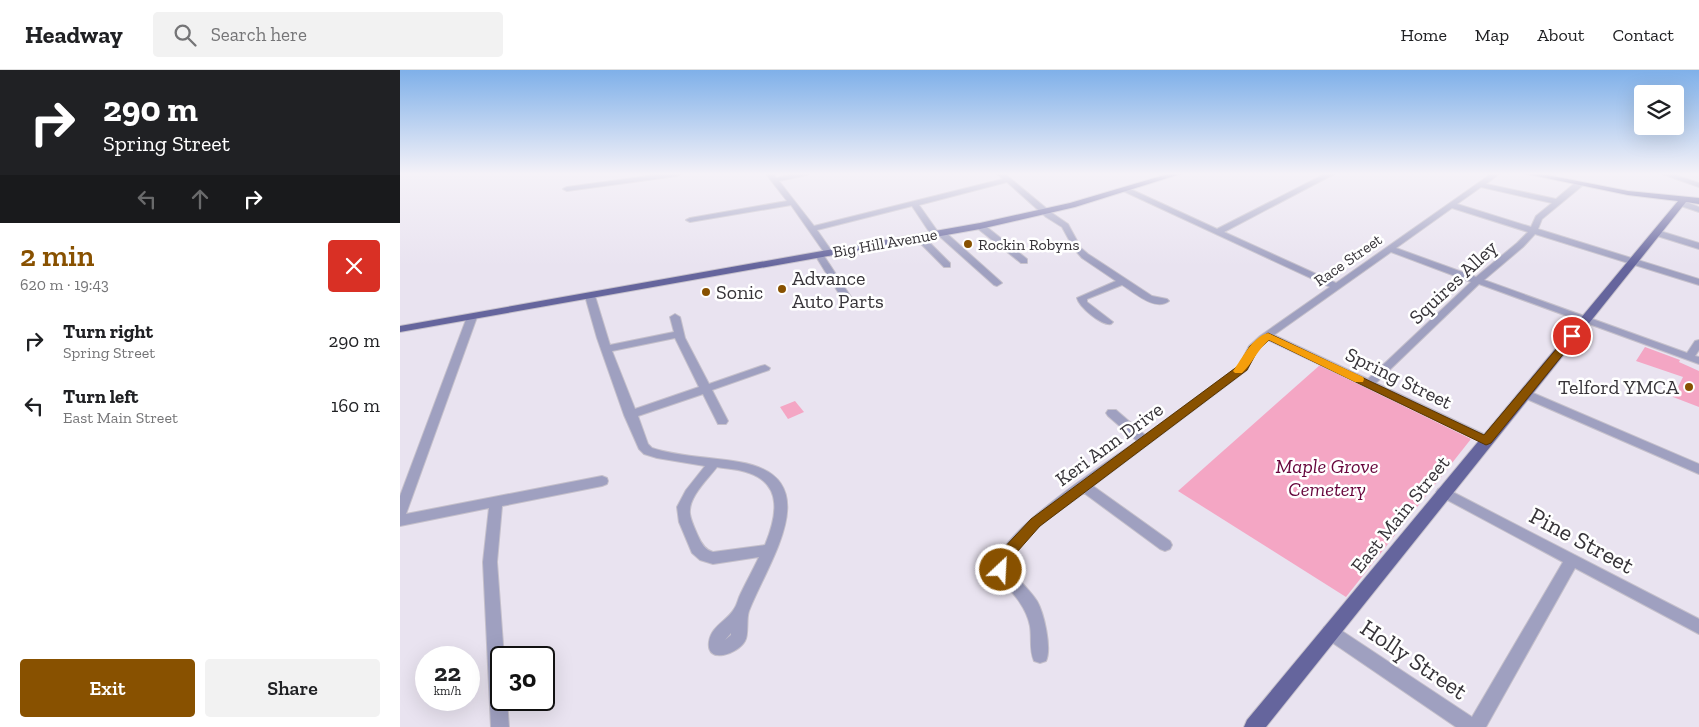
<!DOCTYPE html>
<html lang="en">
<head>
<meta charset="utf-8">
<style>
	:root { --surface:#fff; --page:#f2f2f2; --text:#202124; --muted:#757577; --line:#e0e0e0; --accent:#885100 }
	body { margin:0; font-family:"Zilla Slab",serif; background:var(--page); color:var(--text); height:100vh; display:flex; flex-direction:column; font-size:19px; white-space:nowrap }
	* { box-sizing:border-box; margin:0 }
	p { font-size:16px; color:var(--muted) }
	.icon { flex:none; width:28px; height:28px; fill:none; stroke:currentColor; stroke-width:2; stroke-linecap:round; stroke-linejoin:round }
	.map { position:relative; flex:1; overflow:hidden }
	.panel { display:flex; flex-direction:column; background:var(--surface); width:400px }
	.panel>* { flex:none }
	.banner { background:#202124; color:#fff; overflow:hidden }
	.tools { position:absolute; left:1234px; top:15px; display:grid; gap:10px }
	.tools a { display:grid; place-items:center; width:50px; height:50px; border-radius:5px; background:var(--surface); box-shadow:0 5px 20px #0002; font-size:25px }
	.speed { position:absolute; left:15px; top:576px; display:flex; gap:10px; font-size:25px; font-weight:700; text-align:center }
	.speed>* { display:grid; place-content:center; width:65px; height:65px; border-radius:50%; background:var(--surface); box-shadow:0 5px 20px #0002; line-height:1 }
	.speed small { font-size:12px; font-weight:400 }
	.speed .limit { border:2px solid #111; border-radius:8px; background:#fff; color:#111 }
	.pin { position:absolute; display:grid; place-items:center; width:42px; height:42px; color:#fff; margin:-21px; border:2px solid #fff; border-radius:50%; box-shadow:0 1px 5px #0007 }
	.me { position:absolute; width:55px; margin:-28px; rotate:25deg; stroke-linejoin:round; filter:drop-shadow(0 0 4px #0008) }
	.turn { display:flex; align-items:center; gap:18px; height:105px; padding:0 20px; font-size:22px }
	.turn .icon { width:65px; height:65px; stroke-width:2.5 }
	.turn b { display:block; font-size:35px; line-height:42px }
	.lanes { display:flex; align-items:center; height:48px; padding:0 20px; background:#0003; justify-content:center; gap:25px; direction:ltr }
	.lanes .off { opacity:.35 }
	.round { display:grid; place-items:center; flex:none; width:52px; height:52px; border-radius:5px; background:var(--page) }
	.headline { display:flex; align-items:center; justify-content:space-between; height:85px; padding:0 20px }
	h1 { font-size:30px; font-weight:600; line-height:38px; color:var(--accent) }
	.button { display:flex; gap:10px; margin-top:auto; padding:10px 20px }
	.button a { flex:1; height:58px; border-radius:5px; background:var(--accent); color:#fff; font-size:20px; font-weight:600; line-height:58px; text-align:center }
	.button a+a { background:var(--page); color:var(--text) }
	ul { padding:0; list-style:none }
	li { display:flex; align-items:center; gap:15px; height:65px; padding:0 20px }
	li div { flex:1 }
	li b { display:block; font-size:19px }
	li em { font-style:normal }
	header { display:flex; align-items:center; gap:30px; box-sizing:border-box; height:70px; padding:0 25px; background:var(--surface); border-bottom:1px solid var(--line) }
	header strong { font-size:24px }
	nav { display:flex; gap:28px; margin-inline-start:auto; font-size:18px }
	.search { width:350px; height:45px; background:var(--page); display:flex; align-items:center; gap:12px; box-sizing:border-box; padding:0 18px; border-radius:5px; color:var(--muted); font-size:19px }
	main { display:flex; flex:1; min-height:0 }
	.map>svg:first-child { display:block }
	.green { fill:#f4a6c4 }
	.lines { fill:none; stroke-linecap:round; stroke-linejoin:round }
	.minor-casing { stroke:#c5c0cb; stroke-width:2 }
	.major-casing { stroke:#c5c0cb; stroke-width:2 }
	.minor { fill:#9fa0c0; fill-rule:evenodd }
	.major { fill:#65659d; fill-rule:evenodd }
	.route { fill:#885100; stroke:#583500 }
	.slow { fill:#f59e0b }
	.poi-dot { fill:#885100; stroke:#fff; stroke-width:2 }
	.labels { text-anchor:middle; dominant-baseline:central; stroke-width:5; stroke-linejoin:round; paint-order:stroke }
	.far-street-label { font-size:16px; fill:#373439; stroke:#fff }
	.far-poi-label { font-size:16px; fill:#373439; stroke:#fff; text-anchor:start }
	.poi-label { font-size:20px; fill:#373439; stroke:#fff; text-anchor:start }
	.street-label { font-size:20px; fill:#373439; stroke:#fff }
	.park-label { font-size:20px; font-style:italic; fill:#66043b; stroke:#fff }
	.near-street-label { font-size:24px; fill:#373439; stroke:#fff }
</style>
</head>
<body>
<header>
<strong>Headway</strong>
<div class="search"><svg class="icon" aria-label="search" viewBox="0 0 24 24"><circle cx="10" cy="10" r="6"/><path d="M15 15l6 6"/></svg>Search here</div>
<nav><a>Home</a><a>Map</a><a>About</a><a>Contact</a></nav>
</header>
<main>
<section class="panel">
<div class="banner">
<div class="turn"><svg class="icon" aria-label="right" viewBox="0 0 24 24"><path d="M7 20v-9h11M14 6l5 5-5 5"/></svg><div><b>290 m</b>Spring Street</div></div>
<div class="lanes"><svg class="icon off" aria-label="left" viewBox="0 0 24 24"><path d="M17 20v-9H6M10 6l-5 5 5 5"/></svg><svg class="icon off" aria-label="ahead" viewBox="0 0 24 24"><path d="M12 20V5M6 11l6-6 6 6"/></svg><svg class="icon" aria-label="right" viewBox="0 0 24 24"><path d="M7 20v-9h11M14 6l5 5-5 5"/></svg></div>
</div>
<div class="headline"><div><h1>2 min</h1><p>620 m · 19:43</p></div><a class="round" style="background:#d93025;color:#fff"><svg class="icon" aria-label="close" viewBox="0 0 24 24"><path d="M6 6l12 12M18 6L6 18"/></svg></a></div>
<ul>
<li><svg class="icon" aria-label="right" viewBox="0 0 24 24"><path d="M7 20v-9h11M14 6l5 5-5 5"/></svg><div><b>Turn right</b><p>Spring Street</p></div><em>290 m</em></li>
<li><svg class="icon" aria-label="left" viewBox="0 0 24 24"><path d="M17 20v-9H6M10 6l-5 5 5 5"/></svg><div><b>Turn left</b><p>East Main Street</p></div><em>160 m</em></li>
</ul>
<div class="button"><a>Exit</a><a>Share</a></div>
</section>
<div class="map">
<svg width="1299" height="657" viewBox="0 0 1299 657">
	<rect width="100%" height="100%" fill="#e9e3f0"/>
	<!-- green -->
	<g class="green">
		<polygon points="1245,277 1280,290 1279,292 1299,301 1299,337 1273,327 1283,307 1236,291"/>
		<polygon points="920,295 1071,369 946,527 778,421"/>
		<polygon points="395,331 404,342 388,349 380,337"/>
	</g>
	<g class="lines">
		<defs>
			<g id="minor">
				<polygon points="263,104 281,104 277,106 167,121 163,119 167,117"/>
				<path d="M 366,104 L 373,104 L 376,108 L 395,104 L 408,104 L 407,105 L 379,111 L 414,156 L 603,109 L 597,104 L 605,104 L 652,143 L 668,154 L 681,178 L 688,184 L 752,226 L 767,229 L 769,231 C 755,242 734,222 722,215 L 687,229 L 687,232 L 713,252 L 711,254 C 702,256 679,237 677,228 L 716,211 L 682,188 L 674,179 L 662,157 L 646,147 L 607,112 L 519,135 L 538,162 L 544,161 L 600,211 L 602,213 L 597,216 L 594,215 L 538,165 L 532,166 L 512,136 L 417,160 L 433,183 L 429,186 L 426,185 L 391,135 L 290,152 L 286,150 L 290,148 L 387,131 Z"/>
				<path d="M 925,104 L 934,104 L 824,162 L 936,213 L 1091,104 L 1099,104 L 1086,114 L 1156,129 L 1176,112 L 1182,112 L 1182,116 L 1142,149 L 1138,159 L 1299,209 L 1299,215 L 1135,164 L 1123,177 L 1084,210 L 1287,283 L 1295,271 L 1299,270 L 1299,280 L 1295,286 L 1299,287 L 1299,294 L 1079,214 L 976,313 L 1090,367 L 1092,370 L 1090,373 L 1086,374 L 868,270 L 857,279 L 847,300 L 693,416 L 770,471 L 772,475 L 770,479 L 765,481 L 760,479 L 684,423 C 662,440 612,470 608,498 C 618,509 629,519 637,531 C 644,543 652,578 646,591 L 640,593 L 634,591 C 629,580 632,568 630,556 C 626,535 610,520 596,504 C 580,473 713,388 737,371 L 708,346 L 706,343 L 708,340 L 716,340 L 745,365 L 839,296 L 849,276 L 860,266 L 930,217 L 721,120 L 728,118 L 817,159 ZM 1081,117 L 1152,133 L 1136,146 L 1131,157 L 1057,134 ZM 1052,138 L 1128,162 L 1117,173 L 1076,207 L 996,178 ZM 991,182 L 1071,212 L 968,309 L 874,265 Z"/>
				<polygon points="1262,104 1272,104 1299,113 1299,117"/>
				<polygon points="1278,131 1284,131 1299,137 1299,142 1278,135"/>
				<polygon points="577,154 583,154 627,189 627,193 621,193 577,158"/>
				<polygon points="1254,161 1260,161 1299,173 1299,179 1254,165"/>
				<polygon points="516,165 522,165 550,193 550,197 544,197 516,169"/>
				<polygon points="419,182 422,183 453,230 451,232 445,232 443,230 415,185"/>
				<path d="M 190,223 L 195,226 L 210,275 L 274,262 L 270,247 L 275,244 L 280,247 L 285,268 L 309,314 L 361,296 L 365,295 L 370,298 L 369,300 L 312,320 L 328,351 L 326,354 L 318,354 L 303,324 L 238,346 L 248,374 L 252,378 C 279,387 311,387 339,392 C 430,407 368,492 349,541 C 346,549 349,565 345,571 C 338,584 306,595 309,572 C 311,556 327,551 334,539 C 337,535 338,529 340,525 C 346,512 353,500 359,487 L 313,494 L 300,490 L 292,483 L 279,452 L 277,437 L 286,420 L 305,396 L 257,388 L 244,384 L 239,379 L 224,345 L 197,268 L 185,226 ZM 275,268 L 299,317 L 235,339 L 212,281 ZM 317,397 C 328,399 339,399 349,403 C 384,415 376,448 365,475 L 313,482 C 305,480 301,473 298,466 C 295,459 291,451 290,444 C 288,427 308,409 317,397 ZM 331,563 L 331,565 L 325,570 Z"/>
				<polygon points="72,244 77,247 6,444 202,406 207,408 208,411 207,414 202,416 102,436 97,492 104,588 101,588 101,630 107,630 109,657 91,657 83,492 89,438 0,456 0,426 67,247"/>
				<polygon points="1126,320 1299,394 1299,404 1122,327 1120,324"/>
				<polygon points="1043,417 1299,549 1299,564 1175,498 1086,657 1056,657 924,567 922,562 924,557 930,555 936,557 1072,647 1163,492 1038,425 1036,422 1038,419"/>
			</g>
			<g id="major">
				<polygon points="768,104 780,104 675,137 580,159 0,262 0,256 580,153 670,133"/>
				<polygon points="1127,104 1142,104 1228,121 1299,128 1299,134 1286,132 866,657 844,657 847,650 1278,131 1228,125"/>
			</g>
		</defs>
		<!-- minor casing -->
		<use href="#minor" class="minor-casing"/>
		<!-- major casing -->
		<use href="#major" class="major-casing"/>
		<!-- minor -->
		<use href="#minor" class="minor"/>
		<!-- major -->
		<use href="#major" class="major"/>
	</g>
	<!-- sky -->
	<linearGradient id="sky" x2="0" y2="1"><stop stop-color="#7fb0e9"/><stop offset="0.53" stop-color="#f5f2f8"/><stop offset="1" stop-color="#f5f2f8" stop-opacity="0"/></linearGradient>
	<rect width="1299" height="196" fill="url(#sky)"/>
	<!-- route -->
	<polygon class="route" points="868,263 1084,365 1169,264 1176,264 1178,266 1091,373 1086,375 869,270 858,280 847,300 640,456 610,490 606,504 601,506 596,504 593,494 600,482 631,449 838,296 850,276"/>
	<!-- slow -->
	<path class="slow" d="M 868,263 L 963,307 L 964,309 L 963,312 L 955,312 L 869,270 C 857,280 853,293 842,303 L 835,303 L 833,301 C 842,289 852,267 868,263 Z"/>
	<!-- markers -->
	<g class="poi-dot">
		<circle cx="568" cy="174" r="5"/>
		<circle cx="382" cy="219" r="5"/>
		<circle cx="306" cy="222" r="5"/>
		<circle cx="1289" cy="317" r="5"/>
	</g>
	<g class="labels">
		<!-- far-street labels -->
		<g class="far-street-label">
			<text transform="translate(485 173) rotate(-10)">Big Hill Avenue</text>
			<text transform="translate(948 190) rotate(-35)">Race Street</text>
		</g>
		<!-- far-poi labels -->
		<g class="far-poi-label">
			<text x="578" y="174">Rockin Robyns</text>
		</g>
		<!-- poi labels -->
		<g class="poi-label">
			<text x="392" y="208">Advance<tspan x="392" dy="23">Auto Parts</tspan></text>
			<text x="316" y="222">Sonic</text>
			<text x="1279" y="317" text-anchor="end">Telford YMCA</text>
		</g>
		<!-- street labels -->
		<g class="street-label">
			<text transform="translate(1053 212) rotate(-43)">Squires Alley</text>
			<text transform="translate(999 308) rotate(26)">Spring Street</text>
			<text transform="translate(709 374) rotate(-36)">Keri Ann Drive</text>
			<text transform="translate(1000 444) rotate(-51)">East Main Street</text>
		</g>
		<!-- park labels -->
		<g class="park-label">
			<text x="927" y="396">Maple Grove<tspan x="927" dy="23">Cemetery</tspan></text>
		</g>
		<!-- near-street labels -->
		<g class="near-street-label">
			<text transform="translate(1182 470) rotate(28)">Pine Street</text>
			<text transform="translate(1014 589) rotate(34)">Holly Street</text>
		</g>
	</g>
</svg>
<div class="tools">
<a><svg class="icon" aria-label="layers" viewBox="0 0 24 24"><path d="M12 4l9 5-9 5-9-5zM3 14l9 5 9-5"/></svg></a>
</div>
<div class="speed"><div>22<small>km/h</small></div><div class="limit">30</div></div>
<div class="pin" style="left:1172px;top:266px;background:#d93025"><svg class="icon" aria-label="arrive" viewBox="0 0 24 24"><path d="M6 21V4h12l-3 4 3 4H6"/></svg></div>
<svg class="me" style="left:601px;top:500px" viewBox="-20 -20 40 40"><circle r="17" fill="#885100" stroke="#fff" stroke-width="3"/><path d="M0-11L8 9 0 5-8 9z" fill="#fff"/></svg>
</div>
</main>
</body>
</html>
